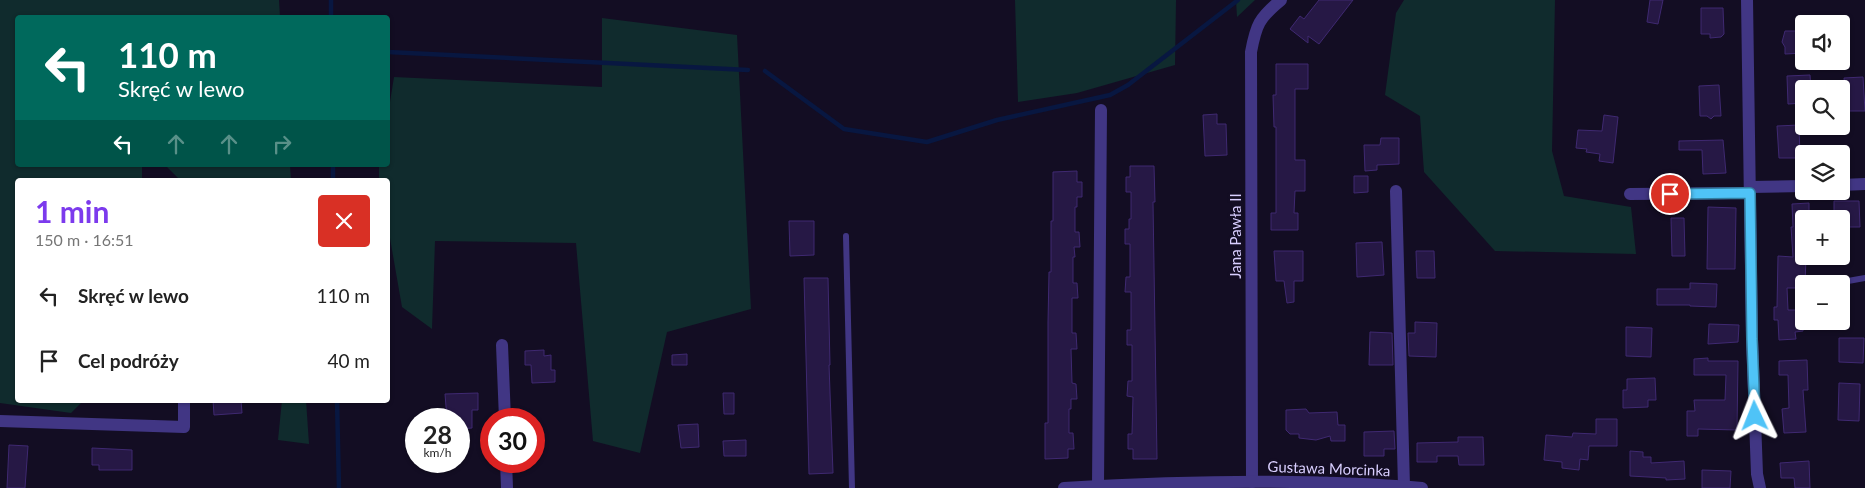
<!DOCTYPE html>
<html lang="pl">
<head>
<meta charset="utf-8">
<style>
	:root { --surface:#fff; --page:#f6f6f6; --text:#222; --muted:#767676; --accent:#7c3aed }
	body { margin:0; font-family:Lato,sans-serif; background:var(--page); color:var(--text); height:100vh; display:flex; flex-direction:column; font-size:19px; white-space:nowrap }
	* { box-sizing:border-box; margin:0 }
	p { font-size:16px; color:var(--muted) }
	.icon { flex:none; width:28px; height:28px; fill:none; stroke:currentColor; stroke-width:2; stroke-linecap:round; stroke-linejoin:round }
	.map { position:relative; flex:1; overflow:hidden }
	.details { position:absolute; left:15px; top:178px; width:375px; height:225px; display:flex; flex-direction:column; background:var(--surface); border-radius:5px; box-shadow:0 1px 4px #0004 }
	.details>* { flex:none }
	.top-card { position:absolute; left:15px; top:15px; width:375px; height:152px; border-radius:5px; box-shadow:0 1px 4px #0004; background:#00695c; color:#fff; overflow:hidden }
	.tools { position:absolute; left:1795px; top:15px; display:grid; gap:10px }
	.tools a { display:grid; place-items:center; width:55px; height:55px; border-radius:5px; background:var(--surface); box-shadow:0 1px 4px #0004; font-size:25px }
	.speed { position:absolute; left:405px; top:408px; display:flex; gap:10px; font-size:25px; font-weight:700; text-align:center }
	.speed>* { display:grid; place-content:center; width:65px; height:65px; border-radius:50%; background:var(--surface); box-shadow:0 1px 4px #0004; line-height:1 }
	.speed small { font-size:12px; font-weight:400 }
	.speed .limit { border:8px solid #d22; background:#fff; color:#111 }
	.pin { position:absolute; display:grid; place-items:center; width:42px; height:42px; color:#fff; margin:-21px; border:2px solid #fff; border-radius:50%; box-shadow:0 1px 5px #0007 }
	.me { position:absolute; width:55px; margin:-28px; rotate:358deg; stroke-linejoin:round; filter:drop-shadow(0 0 4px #0008) }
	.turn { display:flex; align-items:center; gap:18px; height:105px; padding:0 20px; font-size:22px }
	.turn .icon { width:65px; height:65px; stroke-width:2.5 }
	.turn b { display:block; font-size:35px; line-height:42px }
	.lanes { display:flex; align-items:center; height:48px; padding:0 20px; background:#0003; justify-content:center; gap:25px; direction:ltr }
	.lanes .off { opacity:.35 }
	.round { display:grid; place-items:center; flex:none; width:52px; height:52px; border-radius:5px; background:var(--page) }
	.headline { display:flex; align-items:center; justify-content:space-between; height:85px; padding:0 20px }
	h1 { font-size:30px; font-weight:700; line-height:38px; color:var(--accent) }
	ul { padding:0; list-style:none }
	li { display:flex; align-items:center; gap:15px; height:65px; padding:0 20px }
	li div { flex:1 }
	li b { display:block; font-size:19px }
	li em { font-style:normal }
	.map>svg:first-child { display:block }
	.green { fill:#102b2d }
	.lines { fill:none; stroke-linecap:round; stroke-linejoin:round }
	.stream { stroke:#081741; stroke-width:4.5 }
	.building { fill:#261845; stroke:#3f2971 }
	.lane { stroke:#413684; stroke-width:6 }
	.street { stroke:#413684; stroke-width:12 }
	.route-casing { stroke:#337fa1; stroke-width:12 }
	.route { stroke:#4fc3f7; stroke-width:9 }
	.labels { text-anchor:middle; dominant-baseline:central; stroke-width:5; stroke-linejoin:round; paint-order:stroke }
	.street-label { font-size:15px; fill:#d9cfff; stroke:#130d23 }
</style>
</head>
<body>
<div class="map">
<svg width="1865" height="488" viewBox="0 0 1865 488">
	<rect width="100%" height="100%" fill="#130d23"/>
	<!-- green -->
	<g class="green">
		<polygon points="0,0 279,0 280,17 18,18 18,165 142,165 142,180 18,180 18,400 84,400 71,413 0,403"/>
		<polygon points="1015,0 1176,0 1175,65 1077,93 1018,102"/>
		<polygon points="1236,0 1255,0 1237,17"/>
		<polygon points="1404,0 1555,0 1552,151 1564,196 1631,207 1636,254 1495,251 1424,172 1420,116 1385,95 1396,13"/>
		<polygon points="602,18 737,35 751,309 667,332 640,453 593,441 576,243 435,241 432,329 402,307 388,227 388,180 379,180 379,165 388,165 388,114 394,77 602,87"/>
		<polygon points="165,165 290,165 291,180 180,180"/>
		<polygon points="282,400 306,400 309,444 278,440"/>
	</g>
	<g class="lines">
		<!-- stream -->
		<g class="stream">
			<polyline points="331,18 331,0"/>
			<polyline points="388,52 748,70"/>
			<polyline points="765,71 844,129 927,142 997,120 1110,95 1128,85 1238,0"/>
			<polyline points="333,165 333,180"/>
			<polyline points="337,400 339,488"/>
		</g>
	</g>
	<!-- building -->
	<g class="building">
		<polygon points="1319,0 1353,0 1319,44 1308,36 1308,43 1290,29 1300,16 1304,19"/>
		<polygon points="1650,0 1663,0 1658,24 1647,22"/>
		<polygon points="1701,8 1723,8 1724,34 1721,37 1710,38 1710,34 1701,34"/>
		<polygon points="1785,31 1800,31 1801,34 1804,34 1804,53 1785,54 1785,47 1782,42"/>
		<polygon points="1276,64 1308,64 1308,89 1295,89 1295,160 1305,160 1305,191 1295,191 1294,213 1298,213 1298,230 1271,230 1271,213 1276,213 1276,127 1274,127 1273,95 1276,95"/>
		<polygon points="1810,75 1811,89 1804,89 1804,103 1788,104 1787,76"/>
		<polygon points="1863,77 1865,111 1843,111 1842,91 1845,91 1844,78"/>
		<polygon points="1719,85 1721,116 1714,116 1711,119 1707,116 1700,116 1699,86"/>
		<polygon points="1217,114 1217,124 1226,124 1227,155 1205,156 1203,115"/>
		<polygon points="1604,115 1618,117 1613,163 1599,161 1600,154 1586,152 1587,149 1576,148 1578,130 1602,131"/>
		<polygon points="1799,125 1800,158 1779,158 1777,126"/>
		<polygon points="1381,138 1399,138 1399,164 1377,165 1377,170 1365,171 1364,145 1380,145"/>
		<polygon points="1723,140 1726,173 1703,174 1702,150 1679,150 1679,141"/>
		<polygon points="1130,166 1154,166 1155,202 1153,202 1157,459 1133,459 1133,449 1128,449 1128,434 1132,434 1133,397 1127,396 1128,381 1132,381 1132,345 1127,345 1127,330 1131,330 1131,292 1125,292 1126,277 1130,277 1130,244 1125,244 1125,229 1129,229 1129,219 1131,219 1131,192 1126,192 1126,177 1130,177"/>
		<polygon points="1077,171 1077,182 1082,182 1082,197 1077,197 1077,207 1075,207 1075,232 1079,232 1080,247 1074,247 1075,257 1073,257 1073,283 1077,283 1078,298 1072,298 1072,333 1076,333 1077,349 1071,349 1072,383 1076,384 1077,399 1071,399 1071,409 1069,409 1069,433 1073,433 1074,449 1068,449 1068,458 1045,459 1045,423 1048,423 1048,323 1049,272 1051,272 1051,221 1053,221 1053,172"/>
		<polygon points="1354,176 1368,176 1368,192 1354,193"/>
		<polygon points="1834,201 1859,201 1860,227 1841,227 1841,219 1834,219"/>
		<polygon points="1809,203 1809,219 1804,219 1804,257 1806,257 1805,284 1804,284 1804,288 1787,288 1788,310 1803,310 1803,331 1795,332 1796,339 1779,340 1778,320 1774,320 1774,307 1777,307 1778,256 1793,257 1791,227 1793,227 1792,204"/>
		<polygon points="1708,207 1736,208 1735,269 1707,269"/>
		<polygon points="1671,218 1684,218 1685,256 1672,256"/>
		<polygon points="789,221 814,221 814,255 790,256"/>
		<polygon points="1382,242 1384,275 1357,277 1356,243"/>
		<polygon points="1274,251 1303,251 1303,281 1294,281 1294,302 1287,303 1284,281 1276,281"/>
		<polygon points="1416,251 1434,251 1435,278 1417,278"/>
		<polygon points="804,278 828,278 830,365 829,365 833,473 809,474"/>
		<polygon points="1690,283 1717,284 1716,307 1690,306 1690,305 1657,305 1657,289 1690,289"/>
		<polygon points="1415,322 1437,323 1436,357 1409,356 1408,333 1415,333"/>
		<polygon points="1709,324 1739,325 1738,342 1708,344"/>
		<polygon points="1626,327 1652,328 1651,357 1626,356"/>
		<polygon points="1370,332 1392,333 1393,365 1369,365"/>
		<polygon points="1839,338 1864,338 1863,363 1839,362"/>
		<polygon points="544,350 544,356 551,355 551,370 555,370 555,382 532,383 531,365 525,365 525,351"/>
		<polygon points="687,354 687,365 672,365 672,355"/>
		<polygon points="1708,358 1708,361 1738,361 1737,430 1698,429 1698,436 1687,436 1687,411 1695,411 1694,400 1725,400 1726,375 1694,375 1694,359"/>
		<polygon points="1807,360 1808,390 1803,390 1806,432 1784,433 1782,409 1789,408 1788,375 1779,375 1779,361"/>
		<polygon points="1655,378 1656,400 1648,400 1648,407 1623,408 1623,390 1627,390 1627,379"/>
		<polygon points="1839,383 1860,384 1859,421 1838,420"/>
		<polygon points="478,393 478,410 472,410 472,428 459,429 459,419 447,419 445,394"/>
		<polygon points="723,393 734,393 734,414 724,414"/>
		<polygon points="213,400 241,400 242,413 214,415"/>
		<polygon points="1306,409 1309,413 1337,412 1338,425 1345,425 1345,441 1331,441 1330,436 1316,440 1299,438 1299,434 1290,434 1286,430 1286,410"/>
		<polygon points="1596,419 1617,419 1617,446 1589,446 1588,460 1580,459 1579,470 1562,468 1562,462 1544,460 1546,435 1572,437 1573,433 1596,434"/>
		<polygon points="698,424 699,447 681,448 678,425"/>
		<polygon points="1394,431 1395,449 1384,449 1384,456 1364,456 1364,432"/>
		<polygon points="1458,437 1483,437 1484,465 1459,465 1458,456 1437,456 1437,462 1417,462 1417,443 1458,442"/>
		<polygon points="746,440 746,456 724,456 723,441"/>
		<polygon points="9,445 28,446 25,488 7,488"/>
		<polygon points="92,448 132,450 132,470 99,470 99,465 92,465"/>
		<polygon points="1630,451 1643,452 1643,457 1651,457 1651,463 1684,461 1685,479 1666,480 1666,478 1630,476"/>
		<polygon points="1809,461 1810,488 1795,488 1794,478 1781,478 1780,463"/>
		<polygon points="1702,470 1731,471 1730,488 1702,488"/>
	</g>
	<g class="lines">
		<!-- lane -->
		<g class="lane">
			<polyline points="846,236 852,488"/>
			<polyline points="1848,281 1865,278"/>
		</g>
		<!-- street -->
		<g class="street">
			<polyline points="1747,0 1752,339 1757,474 1760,488"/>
			<polyline points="1841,185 1865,184"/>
			<polyline points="1750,187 1804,186"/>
			<polyline points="1396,191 1404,486"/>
			<polyline points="1630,194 1750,193"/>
			<polyline points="502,345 505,419"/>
			<polyline points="0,421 184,427 184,400"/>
			<polyline points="506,461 507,488"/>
			<path d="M 1252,482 L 1251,52 C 1256,25 1259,18 1281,0"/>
			<polyline points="1098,486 1101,110"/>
			<path d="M 1064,488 C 1183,481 1304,478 1422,488"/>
		</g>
	</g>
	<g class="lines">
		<defs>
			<polyline id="route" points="1670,194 1750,193 1752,339 1755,416"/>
		</defs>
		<!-- route casing -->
		<use href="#route" class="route-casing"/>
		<!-- route -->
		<use href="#route" class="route"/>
	</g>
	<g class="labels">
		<!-- street labels -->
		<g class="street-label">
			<text transform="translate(1235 236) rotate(-90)">Jana Pawła II</text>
			<text transform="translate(1329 468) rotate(2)">Gustawa Morcinka</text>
		</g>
	</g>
</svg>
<div class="tools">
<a><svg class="icon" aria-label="sound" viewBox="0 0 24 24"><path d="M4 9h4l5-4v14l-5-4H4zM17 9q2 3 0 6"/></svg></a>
<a><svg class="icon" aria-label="search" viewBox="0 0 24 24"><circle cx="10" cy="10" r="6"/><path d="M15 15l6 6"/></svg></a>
<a><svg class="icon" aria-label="layers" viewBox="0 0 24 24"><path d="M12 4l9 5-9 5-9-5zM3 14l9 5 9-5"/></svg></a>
<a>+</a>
<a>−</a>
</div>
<div class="speed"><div>28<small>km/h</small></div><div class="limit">30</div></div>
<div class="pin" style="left:1670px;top:194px;background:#d93025"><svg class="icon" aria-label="arrive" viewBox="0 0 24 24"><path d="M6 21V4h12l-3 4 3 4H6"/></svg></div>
<svg class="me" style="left:1755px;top:416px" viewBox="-20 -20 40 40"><path d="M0-17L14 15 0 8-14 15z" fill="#4fc3f7" stroke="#fff" stroke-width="4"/></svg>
<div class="top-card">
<div class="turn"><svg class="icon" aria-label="left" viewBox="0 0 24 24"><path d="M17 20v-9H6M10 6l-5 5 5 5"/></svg><div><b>110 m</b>Skręć w lewo</div></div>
<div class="lanes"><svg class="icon" aria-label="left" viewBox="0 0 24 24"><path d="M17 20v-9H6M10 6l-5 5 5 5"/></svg><svg class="icon off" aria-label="ahead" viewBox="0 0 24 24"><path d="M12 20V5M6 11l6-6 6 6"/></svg><svg class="icon off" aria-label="ahead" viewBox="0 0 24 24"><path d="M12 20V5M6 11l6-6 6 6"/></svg><svg class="icon off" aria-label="right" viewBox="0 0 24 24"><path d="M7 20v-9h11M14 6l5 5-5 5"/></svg></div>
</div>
<section class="details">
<div class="headline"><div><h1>1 min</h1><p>150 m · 16:51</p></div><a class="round" style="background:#d93025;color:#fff"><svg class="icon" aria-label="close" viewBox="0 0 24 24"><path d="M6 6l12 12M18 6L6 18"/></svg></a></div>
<ul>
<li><svg class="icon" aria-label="left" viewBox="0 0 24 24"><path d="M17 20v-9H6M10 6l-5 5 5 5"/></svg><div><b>Skręć w lewo</b></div><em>110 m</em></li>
<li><svg class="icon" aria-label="arrive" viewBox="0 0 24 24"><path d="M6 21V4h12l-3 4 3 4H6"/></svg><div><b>Cel podróży</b></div><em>40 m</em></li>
</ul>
</section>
</div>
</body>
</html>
